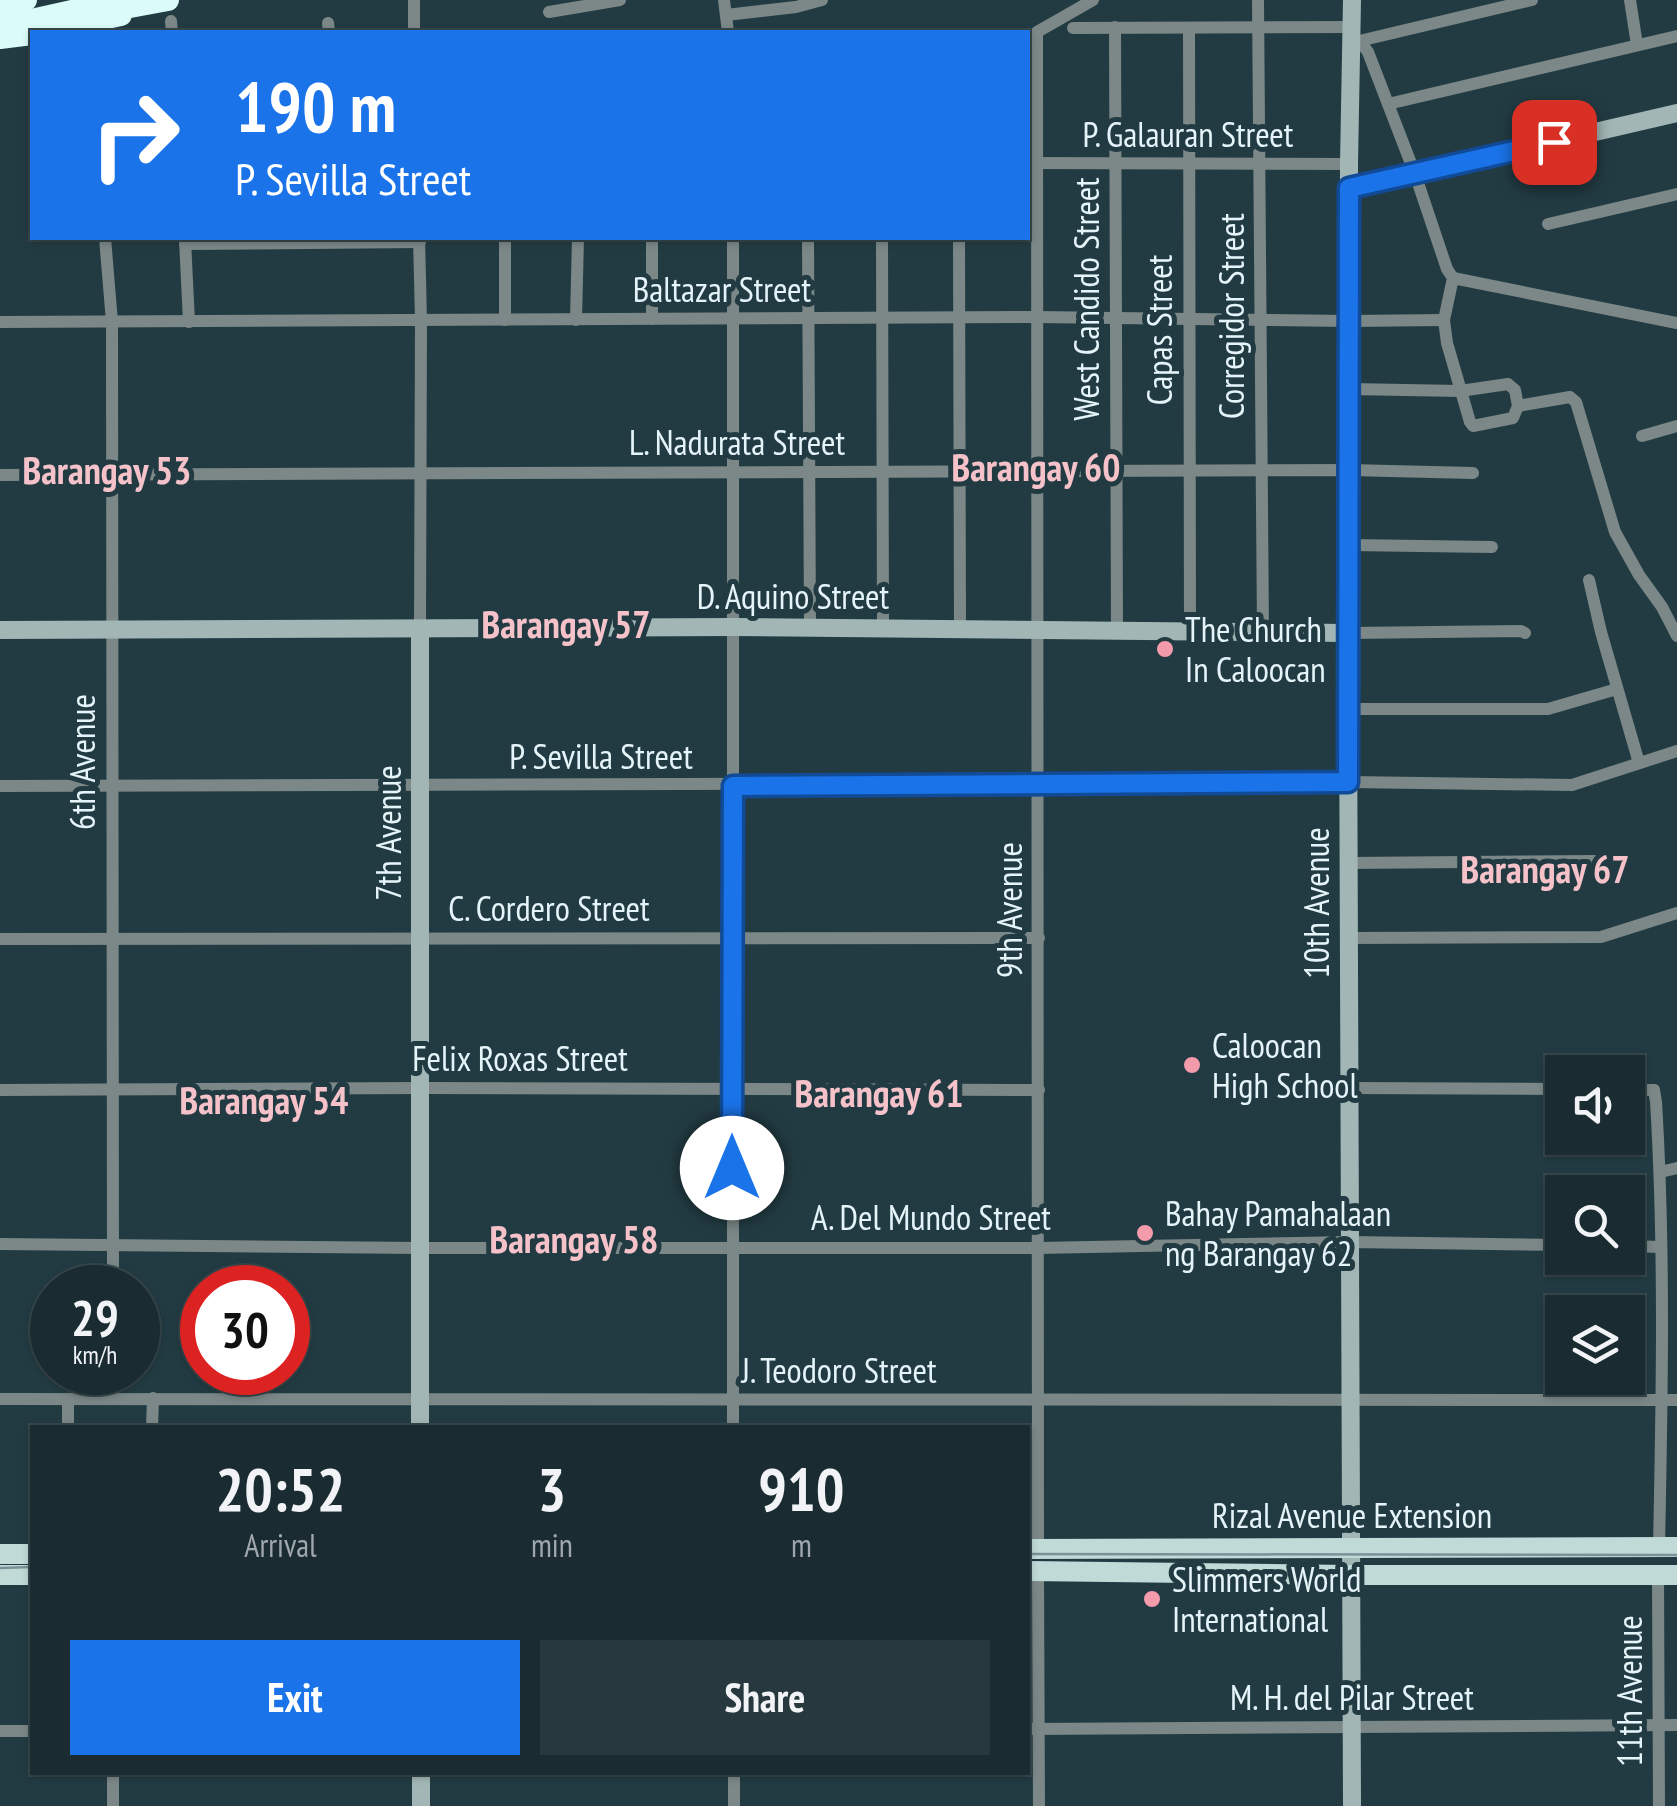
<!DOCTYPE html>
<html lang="en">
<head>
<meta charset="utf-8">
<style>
	:root { --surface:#1a2c32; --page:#27383e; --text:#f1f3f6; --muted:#9fa7ac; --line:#38484d; --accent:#1a73e8 }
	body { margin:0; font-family:"PT Sans Narrow",sans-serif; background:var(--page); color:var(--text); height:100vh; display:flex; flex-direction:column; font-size:38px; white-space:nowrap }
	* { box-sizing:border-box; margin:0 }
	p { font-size:32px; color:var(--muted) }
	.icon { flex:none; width:55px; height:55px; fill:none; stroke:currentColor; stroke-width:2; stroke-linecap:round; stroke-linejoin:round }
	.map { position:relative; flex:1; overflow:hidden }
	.drawer { position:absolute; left:30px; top:1425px; width:1000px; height:350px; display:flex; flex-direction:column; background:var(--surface); border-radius:0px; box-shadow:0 2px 8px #0004,0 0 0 2px var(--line) }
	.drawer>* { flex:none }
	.top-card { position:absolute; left:30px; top:30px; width:1000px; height:210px; border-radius:0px; box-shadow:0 2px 8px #0004,0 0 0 2px var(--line); background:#1a73e8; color:#fff; overflow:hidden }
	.controls { position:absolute; left:1545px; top:1055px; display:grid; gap:20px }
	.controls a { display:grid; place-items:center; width:100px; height:100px; border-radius:0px; background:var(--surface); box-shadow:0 2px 8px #0004,0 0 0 2px var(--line); font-size:50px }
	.speed { position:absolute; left:30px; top:1265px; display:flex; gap:20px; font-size:50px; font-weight:700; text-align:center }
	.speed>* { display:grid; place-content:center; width:130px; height:130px; border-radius:50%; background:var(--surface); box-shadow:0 2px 8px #0004,0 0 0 2px var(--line); line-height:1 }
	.speed small { font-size:25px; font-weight:400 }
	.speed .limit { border:15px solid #d22; background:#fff; color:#111 }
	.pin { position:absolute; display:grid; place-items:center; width:85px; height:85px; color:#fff; margin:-42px; border-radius:20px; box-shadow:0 5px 15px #0006 }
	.me { position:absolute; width:110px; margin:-55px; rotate:0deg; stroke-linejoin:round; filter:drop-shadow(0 0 8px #0008) }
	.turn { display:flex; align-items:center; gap:35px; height:210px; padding:0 40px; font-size:45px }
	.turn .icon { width:130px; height:130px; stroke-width:2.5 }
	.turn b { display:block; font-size:70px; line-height:85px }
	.eta { display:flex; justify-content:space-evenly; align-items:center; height:170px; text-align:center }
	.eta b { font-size:60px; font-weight:600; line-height:70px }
	.action { display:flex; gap:20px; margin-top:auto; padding:20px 40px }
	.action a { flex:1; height:115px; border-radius:0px; background:var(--accent); color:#fff; font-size:40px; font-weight:600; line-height:115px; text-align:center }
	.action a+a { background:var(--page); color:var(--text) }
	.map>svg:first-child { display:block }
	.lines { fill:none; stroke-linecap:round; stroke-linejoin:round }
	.street { stroke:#7b8887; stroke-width:12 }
	.secondary { stroke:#a2b7b5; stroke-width:18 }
	.primary { stroke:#c0dad8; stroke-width:20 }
	.highway { stroke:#dafbf8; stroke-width:22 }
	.tram { stroke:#7c9097; stroke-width:2.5 }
	.highway-bridge { stroke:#dafbf8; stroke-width:22 }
	.route-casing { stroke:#114b97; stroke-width:25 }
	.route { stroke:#1a73e8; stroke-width:18 }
	.poi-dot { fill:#f39aab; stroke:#223b42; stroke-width:4 }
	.labels { text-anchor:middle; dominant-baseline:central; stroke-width:10; stroke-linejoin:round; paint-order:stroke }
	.street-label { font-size:35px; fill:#e5f4f9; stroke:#223b42 }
	.poi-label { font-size:35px; fill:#e5f4f9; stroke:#223b42; text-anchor:start }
	.neighbourhood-label { font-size:38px; font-weight:bold; fill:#f5c2ca; stroke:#223b42 }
</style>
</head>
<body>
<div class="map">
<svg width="1677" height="1806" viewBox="0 0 1677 1806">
	<rect width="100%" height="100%" fill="#223b42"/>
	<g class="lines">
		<!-- street -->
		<g class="street">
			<polyline points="414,0 414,32"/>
			<polyline points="724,0 728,32"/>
			<polyline points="1258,0 1263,632"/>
			<polyline points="1630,0 1637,45"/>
			<polyline points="549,12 620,0"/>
			<polyline points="726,15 796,7 822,0"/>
			<polyline points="171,21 172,32"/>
			<polyline points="328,23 329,32"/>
			<polyline points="1115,27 1117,631"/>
			<polyline points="1073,28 1351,27"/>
			<polyline points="1189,28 1190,631"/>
			<polyline points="1360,41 1368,52 1415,174 1447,269 1453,278 1444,320 1447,343 1470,422 1473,426 1513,418 1518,406"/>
			<polyline points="1355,42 1532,0"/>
			<polyline points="1388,104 1677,36"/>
			<polyline points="1028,163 1349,164"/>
			<polyline points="1548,224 1677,194"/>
			<polyline points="105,238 112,322 113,1288"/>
			<polyline points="419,238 421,320 420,629"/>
			<polyline points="733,238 733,1428"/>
			<polyline points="808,238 810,628"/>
			<polyline points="882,238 883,629"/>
			<polyline points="959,238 960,630"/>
			<polyline points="185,240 189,322"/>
			<polyline points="185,244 420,242"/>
			<polyline points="1453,278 1677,323"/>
			<polyline points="652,319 652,238"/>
			<polyline points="505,320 505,238"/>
			<polyline points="576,320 578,238"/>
			<polyline points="0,322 1037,317 1349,321 1444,320"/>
			<polyline points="1349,389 1460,391 1508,384 1515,390 1518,406"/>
			<polyline points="1518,406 1570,397 1576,402 1615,532 1639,575 1662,607 1677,636"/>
			<polyline points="1642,436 1677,426"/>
			<polyline points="0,475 1349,470 1473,473"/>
			<polyline points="1350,545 1492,547"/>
			<polyline points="1589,580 1601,632 1639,763"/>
			<polyline points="1348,633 1521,631 1525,633"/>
			<polyline points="1348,709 1548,709 1617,689"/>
			<polyline points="0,786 1349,782 1572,785 1677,751"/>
			<polyline points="1348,863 1595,861"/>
			<polyline points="1349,938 1601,937 1677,913"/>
			<polyline points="0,939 1039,938"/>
			<polyline points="1349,1088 1562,1089"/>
			<polyline points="0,1090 421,1088 1039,1090"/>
			<path d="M 1628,1090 L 1654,1090 L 1656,1102 C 1665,1250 1662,1399 1659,1547"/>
			<polyline points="1660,1172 1677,1168"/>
			<polyline points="0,1244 421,1248 1038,1248 1349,1242 1562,1245"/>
			<polyline points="1628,1246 1660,1247"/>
			<polyline points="113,1372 113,1398"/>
			<polyline points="0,1399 1677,1400"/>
			<polyline points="68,1399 68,1428"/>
			<polyline points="152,1428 153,1398"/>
			<polyline points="1038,1549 1037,32 1093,0"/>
			<polyline points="1038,1571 1039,1806"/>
			<polyline points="1658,1575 1659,1806"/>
			<polyline points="1028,1729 1677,1725"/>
			<polyline points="0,1731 32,1731"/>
			<polyline points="113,1772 113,1806"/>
			<polyline points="734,1772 734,1806"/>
		</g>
		<!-- secondary -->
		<g class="secondary">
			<polyline points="1349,189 1677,113"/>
			<polyline points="420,629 420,1428"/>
			<polyline points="0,630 733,627 1348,633"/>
			<polyline points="421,1772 421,1806"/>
			<polyline points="1352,1806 1348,687 1349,164 1352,0"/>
		</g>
		<!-- primary -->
		<g class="primary">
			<polyline points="1028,1549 1677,1547"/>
			<polyline points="0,1554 32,1554"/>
			<polyline points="1028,1571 1352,1575 1677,1575"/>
			<polyline points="0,1575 32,1575"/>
		</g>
		<!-- highway -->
		<g class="highway">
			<polyline points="0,6 26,0"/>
			<polyline points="103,12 168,0"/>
			<polyline points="41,32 121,15"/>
			<polyline points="0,38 32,34"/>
		</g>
		<!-- tram -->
		<g class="tram">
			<polyline points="1028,1554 1677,1555"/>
			<polyline points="0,1568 32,1567"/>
		</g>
		<!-- highway-bridge -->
		<polyline class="highway-bridge" points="0,27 121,0"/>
	</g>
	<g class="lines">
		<defs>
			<polyline id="route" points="732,1168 733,786 1348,782 1349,188 1554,142"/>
		</defs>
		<!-- route casing -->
		<use href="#route" class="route-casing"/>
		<!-- route -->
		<use href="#route" class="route"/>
	</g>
	<!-- markers -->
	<g class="poi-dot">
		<circle cx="1165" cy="649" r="10"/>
		<circle cx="1192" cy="1065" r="10"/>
		<circle cx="1145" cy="1233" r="10"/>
		<circle cx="1152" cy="1599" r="10"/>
	</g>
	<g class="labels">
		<!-- street labels -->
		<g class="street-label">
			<text x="1188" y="134">P. Galauran Street</text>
			<text x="722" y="289">Baltazar Street</text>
			<text transform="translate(1086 299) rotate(-90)">West Candido Street</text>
			<text transform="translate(1231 316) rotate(-90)">Corregidor Street</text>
			<text transform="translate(1159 330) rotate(-90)">Capas Street</text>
			<text x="737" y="442">L. Nadurata Street</text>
			<text x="793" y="596">D. Aquino Street</text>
			<text x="601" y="756">P. Sevilla Street</text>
			<text transform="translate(82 762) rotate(-90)">6th Avenue</text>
			<text transform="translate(388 833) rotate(-90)">7th Avenue</text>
			<text transform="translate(1316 903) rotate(-90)">10th Avenue</text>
			<text x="549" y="908">C. Cordero Street</text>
			<text transform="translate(1009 910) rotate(-90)">9th Avenue</text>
			<text x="520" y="1058">Felix Roxas Street</text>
			<text x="931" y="1217">A. Del Mundo Street</text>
			<text x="839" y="1370">J. Teodoro Street</text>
			<text x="1352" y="1515">Rizal Avenue Extension</text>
			<text transform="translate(1629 1691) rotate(-90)">11th Avenue</text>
			<text x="1352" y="1697">M. H. del Pilar Street</text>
		</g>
		<!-- poi labels -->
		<g class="poi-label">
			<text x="1185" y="629">The Church<tspan x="1185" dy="40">In Caloocan</tspan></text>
			<text x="1212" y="1045">Caloocan<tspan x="1212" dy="40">High School</tspan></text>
			<text x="1165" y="1213">Bahay Pamahalaan<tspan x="1165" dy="40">ng Barangay 62</tspan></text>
			<text x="1172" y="1579">Slimmers World<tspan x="1172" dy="40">International</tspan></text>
		</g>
		<!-- neighbourhood labels -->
		<g class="neighbourhood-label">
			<text x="1036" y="466">Barangay 60</text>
			<text x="107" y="469">Barangay 53</text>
			<text x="566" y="623">Barangay 57</text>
			<text x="1545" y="868">Barangay 67</text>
			<text x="879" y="1092">Barangay 61</text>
			<text x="264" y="1099">Barangay 54</text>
			<text x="574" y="1238">Barangay 58</text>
		</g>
	</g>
</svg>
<div class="controls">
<a><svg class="icon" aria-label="sound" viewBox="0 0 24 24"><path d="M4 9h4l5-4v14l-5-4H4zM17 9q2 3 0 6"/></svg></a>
<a><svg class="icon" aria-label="search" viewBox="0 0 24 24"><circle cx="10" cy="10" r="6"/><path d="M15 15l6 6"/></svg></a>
<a><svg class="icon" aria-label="layers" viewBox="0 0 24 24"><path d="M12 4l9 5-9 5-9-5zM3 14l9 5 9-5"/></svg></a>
</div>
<div class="speed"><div>29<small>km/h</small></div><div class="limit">30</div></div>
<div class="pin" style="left:1554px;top:142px;background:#d93025"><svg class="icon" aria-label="arrive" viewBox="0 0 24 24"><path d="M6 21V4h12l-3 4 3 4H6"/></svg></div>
<svg class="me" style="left:732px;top:1168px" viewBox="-20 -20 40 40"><circle r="19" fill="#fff"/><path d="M0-13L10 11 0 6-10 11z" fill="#1a73e8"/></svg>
<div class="top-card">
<div class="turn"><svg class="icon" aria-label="right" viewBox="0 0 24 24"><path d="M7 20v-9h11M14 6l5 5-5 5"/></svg><div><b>190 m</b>P. Sevilla Street</div></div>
</div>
<section class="drawer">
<div class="eta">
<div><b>20:52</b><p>Arrival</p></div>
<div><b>3</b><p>min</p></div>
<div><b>910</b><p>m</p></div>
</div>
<div class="action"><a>Exit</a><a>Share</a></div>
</section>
</div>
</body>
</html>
